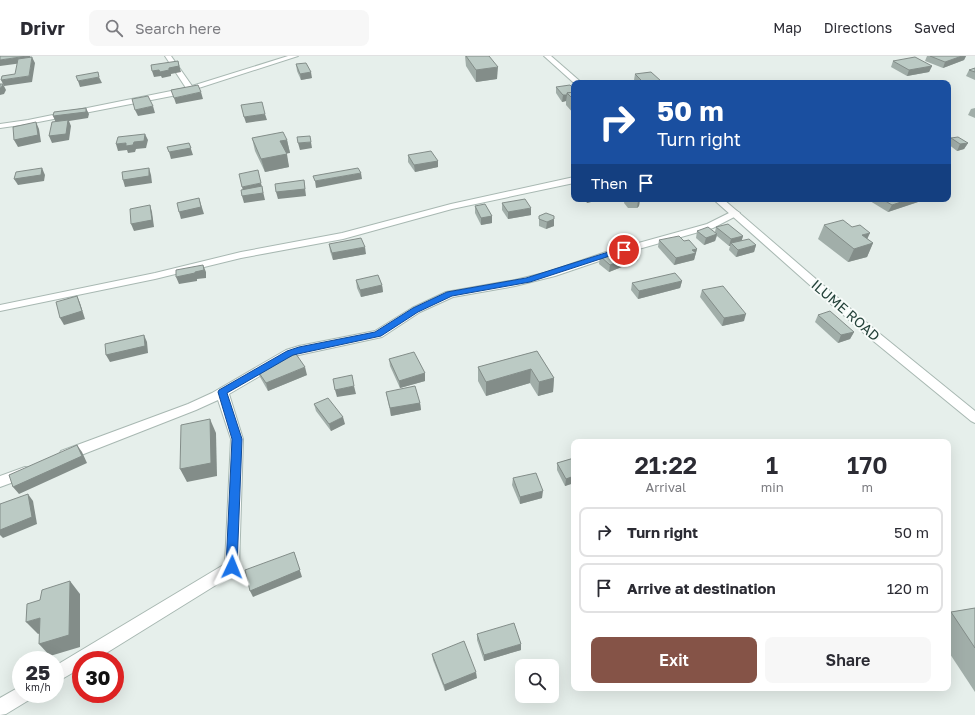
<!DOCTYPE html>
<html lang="en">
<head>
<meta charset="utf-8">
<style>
	:root { --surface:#fff; --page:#f7f7f7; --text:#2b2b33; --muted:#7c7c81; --line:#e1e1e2; --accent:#855347 }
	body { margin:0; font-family:"Golos Text",sans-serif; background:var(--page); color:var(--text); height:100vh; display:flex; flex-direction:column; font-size:15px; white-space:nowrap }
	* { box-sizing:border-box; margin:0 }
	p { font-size:13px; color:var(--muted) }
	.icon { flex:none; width:22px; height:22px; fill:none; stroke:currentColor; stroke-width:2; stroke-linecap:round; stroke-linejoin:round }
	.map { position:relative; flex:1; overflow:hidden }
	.side { position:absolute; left:571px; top:383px; width:380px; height:252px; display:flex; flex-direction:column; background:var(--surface); border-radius:8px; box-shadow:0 4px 16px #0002 }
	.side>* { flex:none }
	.guide { position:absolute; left:571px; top:24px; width:380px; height:122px; border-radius:8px; box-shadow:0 4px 16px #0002; background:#1a4fa0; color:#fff; overflow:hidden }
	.buttons { position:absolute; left:515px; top:603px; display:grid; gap:8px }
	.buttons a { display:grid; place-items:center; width:44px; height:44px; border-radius:8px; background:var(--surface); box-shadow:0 4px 16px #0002; font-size:20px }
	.speed { position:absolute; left:12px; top:595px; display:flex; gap:8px; font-size:20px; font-weight:700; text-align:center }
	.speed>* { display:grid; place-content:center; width:52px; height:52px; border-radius:50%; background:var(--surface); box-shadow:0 4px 16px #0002; line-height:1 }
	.speed small { font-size:10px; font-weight:400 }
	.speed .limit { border:6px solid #d22; background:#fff; color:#111 }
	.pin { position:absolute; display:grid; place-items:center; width:34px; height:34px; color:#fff; margin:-17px; border:2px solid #fff; border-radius:50%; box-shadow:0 1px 4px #0007 }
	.me { position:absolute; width:44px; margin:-22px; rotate:2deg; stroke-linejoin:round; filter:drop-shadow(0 0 3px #0008) }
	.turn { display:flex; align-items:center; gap:14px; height:84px; padding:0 20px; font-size:18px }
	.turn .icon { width:52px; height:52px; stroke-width:2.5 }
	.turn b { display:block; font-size:28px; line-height:34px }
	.then { display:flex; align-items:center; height:38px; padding:0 20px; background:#0003; gap:8px; font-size:15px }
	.eta { display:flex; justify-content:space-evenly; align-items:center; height:68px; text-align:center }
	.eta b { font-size:24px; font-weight:600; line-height:28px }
	.action { display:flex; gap:8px; margin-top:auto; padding:8px 20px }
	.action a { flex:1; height:46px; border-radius:8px; background:var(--accent); color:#fff; font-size:16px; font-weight:600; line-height:46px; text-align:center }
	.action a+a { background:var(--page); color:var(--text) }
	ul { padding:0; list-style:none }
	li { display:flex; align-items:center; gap:12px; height:50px; margin:0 8px 6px; padding:0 12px; border:2px solid var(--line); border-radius:8px }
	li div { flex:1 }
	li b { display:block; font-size:15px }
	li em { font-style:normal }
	header { display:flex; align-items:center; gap:24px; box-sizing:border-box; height:56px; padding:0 20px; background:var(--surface); border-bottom:1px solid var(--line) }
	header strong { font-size:19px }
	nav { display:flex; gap:22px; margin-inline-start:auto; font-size:14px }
	.search { width:280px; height:36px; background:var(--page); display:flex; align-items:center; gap:10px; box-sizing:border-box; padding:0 14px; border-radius:8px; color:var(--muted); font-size:15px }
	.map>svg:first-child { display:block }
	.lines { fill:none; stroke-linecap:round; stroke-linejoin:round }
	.minor-casing { stroke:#a8b8b2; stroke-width:2 }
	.tertiary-casing { stroke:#a8b8b2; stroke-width:2 }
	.minor { fill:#fff; fill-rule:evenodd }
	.tertiary { fill:#fff; fill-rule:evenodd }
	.wall { fill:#a1aea9 }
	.shaded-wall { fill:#838d89 }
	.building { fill:#bbcac4; stroke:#838d89 }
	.route { fill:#1a73e8; stroke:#114b97 }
	.labels { text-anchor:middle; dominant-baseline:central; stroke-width:4; stroke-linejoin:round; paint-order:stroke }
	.street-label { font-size:14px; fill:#24423a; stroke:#f7fbf9 }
</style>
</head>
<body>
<header>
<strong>Drivr</strong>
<div class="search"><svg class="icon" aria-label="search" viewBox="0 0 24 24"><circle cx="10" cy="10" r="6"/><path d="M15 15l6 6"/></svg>Search here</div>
<nav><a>Map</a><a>Directions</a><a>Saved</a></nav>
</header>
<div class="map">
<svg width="975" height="659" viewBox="0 0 975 659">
	<rect width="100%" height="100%" fill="#e6efeb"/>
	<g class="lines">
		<defs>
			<g id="minor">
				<polygon points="165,0 171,0 192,30 288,0 298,0 177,39 28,68 0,72 0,68 28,64 186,32"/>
				<polygon points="574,121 574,127 452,153 343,183 241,202 155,223 0,255 0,249 155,217 241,196 342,177 451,148"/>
				<polygon points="735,154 740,157 738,159 713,172 614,200 555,220 515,230 453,241 420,256 382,281 294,300 229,338 243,383 239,511 237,516 95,604 81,604 81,612 55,627 55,610 225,508 231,383 218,344 196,354 71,403 66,404 61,403 59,399 61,395 188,348 212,337 286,294 299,290 375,275 412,252 446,236 515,224 548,216 606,196 707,168"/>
				<polygon points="25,411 30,412 32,416 30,420 0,431 0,420"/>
				<polygon points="21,630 21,638 31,638 29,644 6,658 0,659 0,642"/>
			</g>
			<g id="tertiary">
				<polygon points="544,0 551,0 582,27 574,27"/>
				<polygon points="713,143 723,143 874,273 975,355 975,367 971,365 866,279"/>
			</g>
		</defs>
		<!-- minor casing -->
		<use href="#minor" class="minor-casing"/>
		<!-- tertiary casing -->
		<use href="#tertiary" class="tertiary-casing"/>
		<!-- minor -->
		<use href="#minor" class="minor"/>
		<!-- tertiary -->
		<use href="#tertiary" class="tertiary"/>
	</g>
	<!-- wall -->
	<g class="wall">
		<polygon points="465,0 489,0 497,23 476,26 466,10"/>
		<polygon points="927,0 966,0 964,4 943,12 925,5"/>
		<polygon points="893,5 932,10 929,16 907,20 891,11"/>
		<polygon points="296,8 312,22 301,24 297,15"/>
		<polygon points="975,12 975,24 966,20 969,14"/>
		<polygon points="635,18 660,27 637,27 634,24"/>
		<polygon points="556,31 574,33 574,58 566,49 566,45 562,46 556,37"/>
		<polygon points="975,52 975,62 968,59 971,53"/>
		<polygon points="252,82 287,84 290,97 286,97 289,111 265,116 255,95"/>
		<polygon points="951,82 968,87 964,93 957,95 948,88"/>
		<polygon points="408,99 438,105 438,111 415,116 408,106"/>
		<polygon points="583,143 615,143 615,144 606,146 603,143 587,147"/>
		<polygon points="625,143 640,143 639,150 637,152 628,152 624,147"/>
		<polygon points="871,143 920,143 918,146 888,156 870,145"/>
		<polygon points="502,147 531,159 508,163 502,154"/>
		<polygon points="475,150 492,160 492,167 481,169 475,157"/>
		<polygon points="539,160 554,163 554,170 546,173 539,170"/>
		<polygon points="824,169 852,171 873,187 867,201 848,206 818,183"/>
		<polygon points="716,171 743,180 741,185 756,189 754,196 736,201 729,194 730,190 729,190 717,180 715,185 704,189 696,182 697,175 715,176"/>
		<polygon points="659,184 684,185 697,193 694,204 674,209 658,191"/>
		<polygon points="329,188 366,198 333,204 330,195"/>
		<polygon points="639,198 637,205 609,216 599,208 600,200"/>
		<polygon points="356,224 382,229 383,236 361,241 357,232"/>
		<polygon points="682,225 680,232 638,243 631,234 632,227"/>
		<polygon points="702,234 744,265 722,270 700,241"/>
		<polygon points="818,259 854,276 850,283 838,287 815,266"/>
		<polygon points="537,295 554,322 553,336 538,340 530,327 486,340 478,325 478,311"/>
		<polygon points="389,303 425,317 425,325 400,332 390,310"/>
		<polygon points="257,314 307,319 268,335 260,321"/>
		<polygon points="386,336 420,347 421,354 391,360"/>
		<polygon points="314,348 345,368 331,375 316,355"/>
		<polygon points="574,402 574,427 565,430 557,414 557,407"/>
		<polygon points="513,422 542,442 520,448 512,429"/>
		<polygon points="975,552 975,636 948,595 948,559 951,556"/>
		<polygon points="477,578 521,594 484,605 477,584"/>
		<polygon points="432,598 477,622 445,635 433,604"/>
	</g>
	<!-- shaded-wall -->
	<g class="shaded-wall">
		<polygon points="27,0 30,0 31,2 30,6 0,10 0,4"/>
		<polygon points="962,0 966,0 964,4 943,12 945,6"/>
		<polygon points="32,1 35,7 32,26 4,30 1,24 29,20"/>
		<polygon points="178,5 181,16 171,18 171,20 162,22 161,20 154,21 152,15"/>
		<polygon points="932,10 929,16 907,20 909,14"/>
		<polygon points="498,11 497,23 476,26 476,14"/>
		<polygon points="311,16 312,22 301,24 300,18"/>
		<polygon points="99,21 102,27 80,31 78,25"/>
		<polygon points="661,25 660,27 647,27"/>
		<polygon points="3,28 6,34 4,38 0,39 0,32"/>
		<polygon points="201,36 203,43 176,48 174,42"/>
		<polygon points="563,39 567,39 566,45 562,46"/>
		<polygon points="153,50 155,57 138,60 135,54"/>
		<polygon points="86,52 89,58 88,62 69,65 71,70 69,84 52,87 49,80 56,67 53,60"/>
		<polygon points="265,58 267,64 246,67 244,61"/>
		<polygon points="36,66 39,73 41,86 18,91 14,84"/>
		<polygon points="145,78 148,84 146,92 136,93 135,96 128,97 127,94 118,95 116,88 134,86"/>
		<polygon points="287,84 290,97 283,98 280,85"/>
		<polygon points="311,86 312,92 300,94 298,87"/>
		<polygon points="189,87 193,99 171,103 169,96"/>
		<polygon points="968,87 964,93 957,95 960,88"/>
		<polygon points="287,98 289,111 265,116 261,103"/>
		<polygon points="438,105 438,111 415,116 414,109"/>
		<polygon points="42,112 45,119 44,125 18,129 14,123"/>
		<polygon points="149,112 151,119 152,127 125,131 123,124"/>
		<polygon points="361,117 362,123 316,132 315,125"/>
		<polygon points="304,124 306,140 278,143 276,136"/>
		<polygon points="261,127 265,144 244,147 242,140 244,138 242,131"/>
		<polygon points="199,142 204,158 181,163 179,156"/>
		<polygon points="587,143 603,143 587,147"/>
		<polygon points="606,143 615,143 615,144 606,146"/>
		<polygon points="640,143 639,150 637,152 638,145"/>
		<polygon points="662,143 670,143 662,145"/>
		<polygon points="910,143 920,143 918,146 888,156 892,149"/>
		<polygon points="150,149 152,156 154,171 134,175 131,168"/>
		<polygon points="531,152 531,159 508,163 508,156"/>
		<polygon points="492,160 492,167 481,169 481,162"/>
		<polygon points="554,163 554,170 546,173 547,166"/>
		<polygon points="870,177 864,190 873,187 867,201 848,206 854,193 862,179"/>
		<polygon points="717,178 715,185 704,189 706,182"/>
		<polygon points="743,180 741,187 731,187 730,190 729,190 731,183"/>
		<polygon points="756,189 754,196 736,201 738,194"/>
		<polygon points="365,191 366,198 333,204 332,197"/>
		<polygon points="697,193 694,204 674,209 676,202 692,194"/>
		<polygon points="639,198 637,205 609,216 610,209"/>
		<polygon points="203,209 206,216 206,222 197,223 197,225 179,228 176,221 195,216"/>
		<polygon points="682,225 680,232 638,243 639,235"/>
		<polygon points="382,229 383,236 361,241 360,234"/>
		<polygon points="77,240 80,247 85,263 64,269 60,262"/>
		<polygon points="746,258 744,265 722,270 724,262"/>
		<polygon points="854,276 850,283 838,287 841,279"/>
		<polygon points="144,279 147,286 148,297 110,306 106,299"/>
		<polygon points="305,311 307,319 268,335 266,327"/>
		<polygon points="531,313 530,327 486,340 486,326"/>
		<polygon points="425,317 425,325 400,332 399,325"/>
		<polygon points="554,322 553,336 538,340 539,326"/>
		<polygon points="354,330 356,338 337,341 335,334"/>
		<polygon points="420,347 421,354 391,360 390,352"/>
		<polygon points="343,361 345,368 331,375 329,368"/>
		<polygon points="210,363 216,377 217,420 187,426 180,413"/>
		<polygon points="77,389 82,396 87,407 19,438 13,431"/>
		<polygon points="574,420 574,427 565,430 566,423"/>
		<polygon points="543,435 542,442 520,448 520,441"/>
		<polygon points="28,438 33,445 37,468 3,482 0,479 0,474"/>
		<polygon points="294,496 302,521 253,541 250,535"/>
		<polygon points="70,525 80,538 80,591 50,600 39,588"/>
		<polygon points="40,562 51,574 38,578 26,566"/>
		<polygon points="521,588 521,594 484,605 484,599"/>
		<polygon points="476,616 477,622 445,635 444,629"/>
	</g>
	<!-- building -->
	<g class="building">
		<polygon points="0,0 27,0 0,4"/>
		<polygon points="466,0 489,0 498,11 476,14"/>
		<polygon points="930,0 962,0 945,6"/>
		<polygon points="32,1 29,20 1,24 2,20 15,18 18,3"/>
		<polygon points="915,1 932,10 909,14 893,5"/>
		<polygon points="178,5 179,10 169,12 169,14 160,16 159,14 152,15 151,9"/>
		<polygon points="306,7 311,16 300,18 296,8"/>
		<polygon points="975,12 975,16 969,14"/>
		<polygon points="98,16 99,21 78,25 76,20"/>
		<polygon points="651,16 661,25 644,27 635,18"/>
		<polygon points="710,25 713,27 700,27"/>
		<polygon points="0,28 3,28 1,32 0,32"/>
		<polygon points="198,29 201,36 174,42 171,34"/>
		<polygon points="570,29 574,33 574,36 567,37 567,39 563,39 556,31"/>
		<polygon points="574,36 574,44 567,37"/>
		<polygon points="148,40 153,50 135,54 132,43"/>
		<polygon points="262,46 265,58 244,61 241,49"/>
		<polygon points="86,52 86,56 53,60 54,56"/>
		<polygon points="68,64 66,78 49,80 52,66"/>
		<polygon points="36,66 38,79 14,84 13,71"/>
		<polygon points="283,76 287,84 280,85 287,98 261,103 252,82"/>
		<polygon points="145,78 144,85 134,86 133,89 126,90 126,87 116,88 118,81"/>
		<polygon points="310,80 311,86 298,87 297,81"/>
		<polygon points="958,81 968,87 960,88 951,82"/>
		<polygon points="189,87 191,92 169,96 167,91"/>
		<polygon points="431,95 438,105 414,109 408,99"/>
		<polygon points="42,112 41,119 14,123 16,116"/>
		<polygon points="149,112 149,120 123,124 122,116"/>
		<polygon points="358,112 361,117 315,125 313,120"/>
		<polygon points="258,114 261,127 242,131 239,118"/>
		<polygon points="304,124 305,133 276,136 275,128"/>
		<polygon points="262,130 263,137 242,140 241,134"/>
		<polygon points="199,142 201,151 179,156 177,147"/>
		<polygon points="525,143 531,152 508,156 502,147"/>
		<polygon points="628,143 640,143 638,145 629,145"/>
		<polygon points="882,143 910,143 892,149"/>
		<polygon points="485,148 492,160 481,162 475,150"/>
		<polygon points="150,149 152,164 131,168 130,153"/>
		<polygon points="546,157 554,160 554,163 547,166 539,163 539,160"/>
		<polygon points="843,164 852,171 860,169 870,177 862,179 873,187 854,193 824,169"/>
		<polygon points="728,168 743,180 731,183 716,171"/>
		<polygon points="708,171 717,178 706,182 697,175"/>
		<polygon points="679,180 684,185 689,184 697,193 692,194 696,197 676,202 659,184"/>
		<polygon points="361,182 365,191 332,197 329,188"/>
		<polygon points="749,183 756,189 738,194 731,187"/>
		<polygon points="628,190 639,198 610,209 600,200"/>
		<polygon points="203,209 204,214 195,216 195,217 176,221 176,214"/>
		<polygon points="675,217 682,225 639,235 632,227"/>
		<polygon points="378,219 382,229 360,234 356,224"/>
		<polygon points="723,230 746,258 724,262 702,234"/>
		<polygon points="77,240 82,255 60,262 56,246"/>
		<polygon points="830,255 854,276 841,279 818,259"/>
		<polygon points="144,279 145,290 106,299 105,288"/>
		<polygon points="537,295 554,322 539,326 531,313 486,326 478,311"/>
		<polygon points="414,296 425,317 399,325 389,303"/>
		<polygon points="296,298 305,311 266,327 257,314"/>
		<polygon points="352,319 354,330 335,334 333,323"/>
		<polygon points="415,330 420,347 390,352 386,336"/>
		<polygon points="328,342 343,361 329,368 314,348"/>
		<polygon points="210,363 211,407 180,413 181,369"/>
		<polygon points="77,389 82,400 13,431 9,419"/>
		<polygon points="574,402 574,420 566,423 557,407"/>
		<polygon points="536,417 543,435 520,441 513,422"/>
		<polygon points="28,438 32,461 0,474 0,448"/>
		<polygon points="294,496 300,514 250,535 245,514"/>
		<polygon points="70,525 69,579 39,588 40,562 26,566 27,548 40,544 42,534"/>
		<polygon points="975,552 975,592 951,556"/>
		<polygon points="514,567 521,588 484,599 477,578"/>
		<polygon points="464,585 476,616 444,629 432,598"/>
	</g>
	<!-- route -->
	<polygon class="route" points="621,192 624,192 628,194 530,226 452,240 418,256 381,280 293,299 227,337 242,383 237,511 236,515 232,516 228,515 226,511 232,383 218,336 219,334 287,295 299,291 375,276 413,252 447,236 526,222"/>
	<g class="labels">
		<!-- street labels -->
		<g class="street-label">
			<text transform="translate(846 254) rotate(41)">ILUME ROAD</text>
		</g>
	</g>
</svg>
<div class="buttons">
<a><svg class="icon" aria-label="search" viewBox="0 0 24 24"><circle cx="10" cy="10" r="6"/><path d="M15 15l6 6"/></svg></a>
</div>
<div class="speed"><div>25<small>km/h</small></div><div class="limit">30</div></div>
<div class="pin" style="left:624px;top:194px;background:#d93025"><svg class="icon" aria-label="arrive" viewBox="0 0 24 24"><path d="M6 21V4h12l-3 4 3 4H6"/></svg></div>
<svg class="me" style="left:232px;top:511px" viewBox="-20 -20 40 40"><path d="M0-17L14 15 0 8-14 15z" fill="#1a73e8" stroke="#fff" stroke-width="4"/></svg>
<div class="guide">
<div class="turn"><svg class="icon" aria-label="right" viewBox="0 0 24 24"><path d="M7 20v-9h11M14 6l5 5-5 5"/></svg><div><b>50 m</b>Turn right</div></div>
<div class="then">Then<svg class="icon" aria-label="arrive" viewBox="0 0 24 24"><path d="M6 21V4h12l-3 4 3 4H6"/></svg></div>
</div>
<section class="side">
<div class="eta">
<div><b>21:22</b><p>Arrival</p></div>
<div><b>1</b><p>min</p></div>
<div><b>170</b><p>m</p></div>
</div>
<ul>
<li><svg class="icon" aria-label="right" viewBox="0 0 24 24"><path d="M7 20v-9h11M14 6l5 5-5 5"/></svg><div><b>Turn right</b></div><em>50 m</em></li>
<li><svg class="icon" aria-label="arrive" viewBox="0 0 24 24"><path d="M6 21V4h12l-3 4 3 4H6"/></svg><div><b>Arrive at destination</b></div><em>120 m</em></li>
</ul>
<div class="action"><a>Exit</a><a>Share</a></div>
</section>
</div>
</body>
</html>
